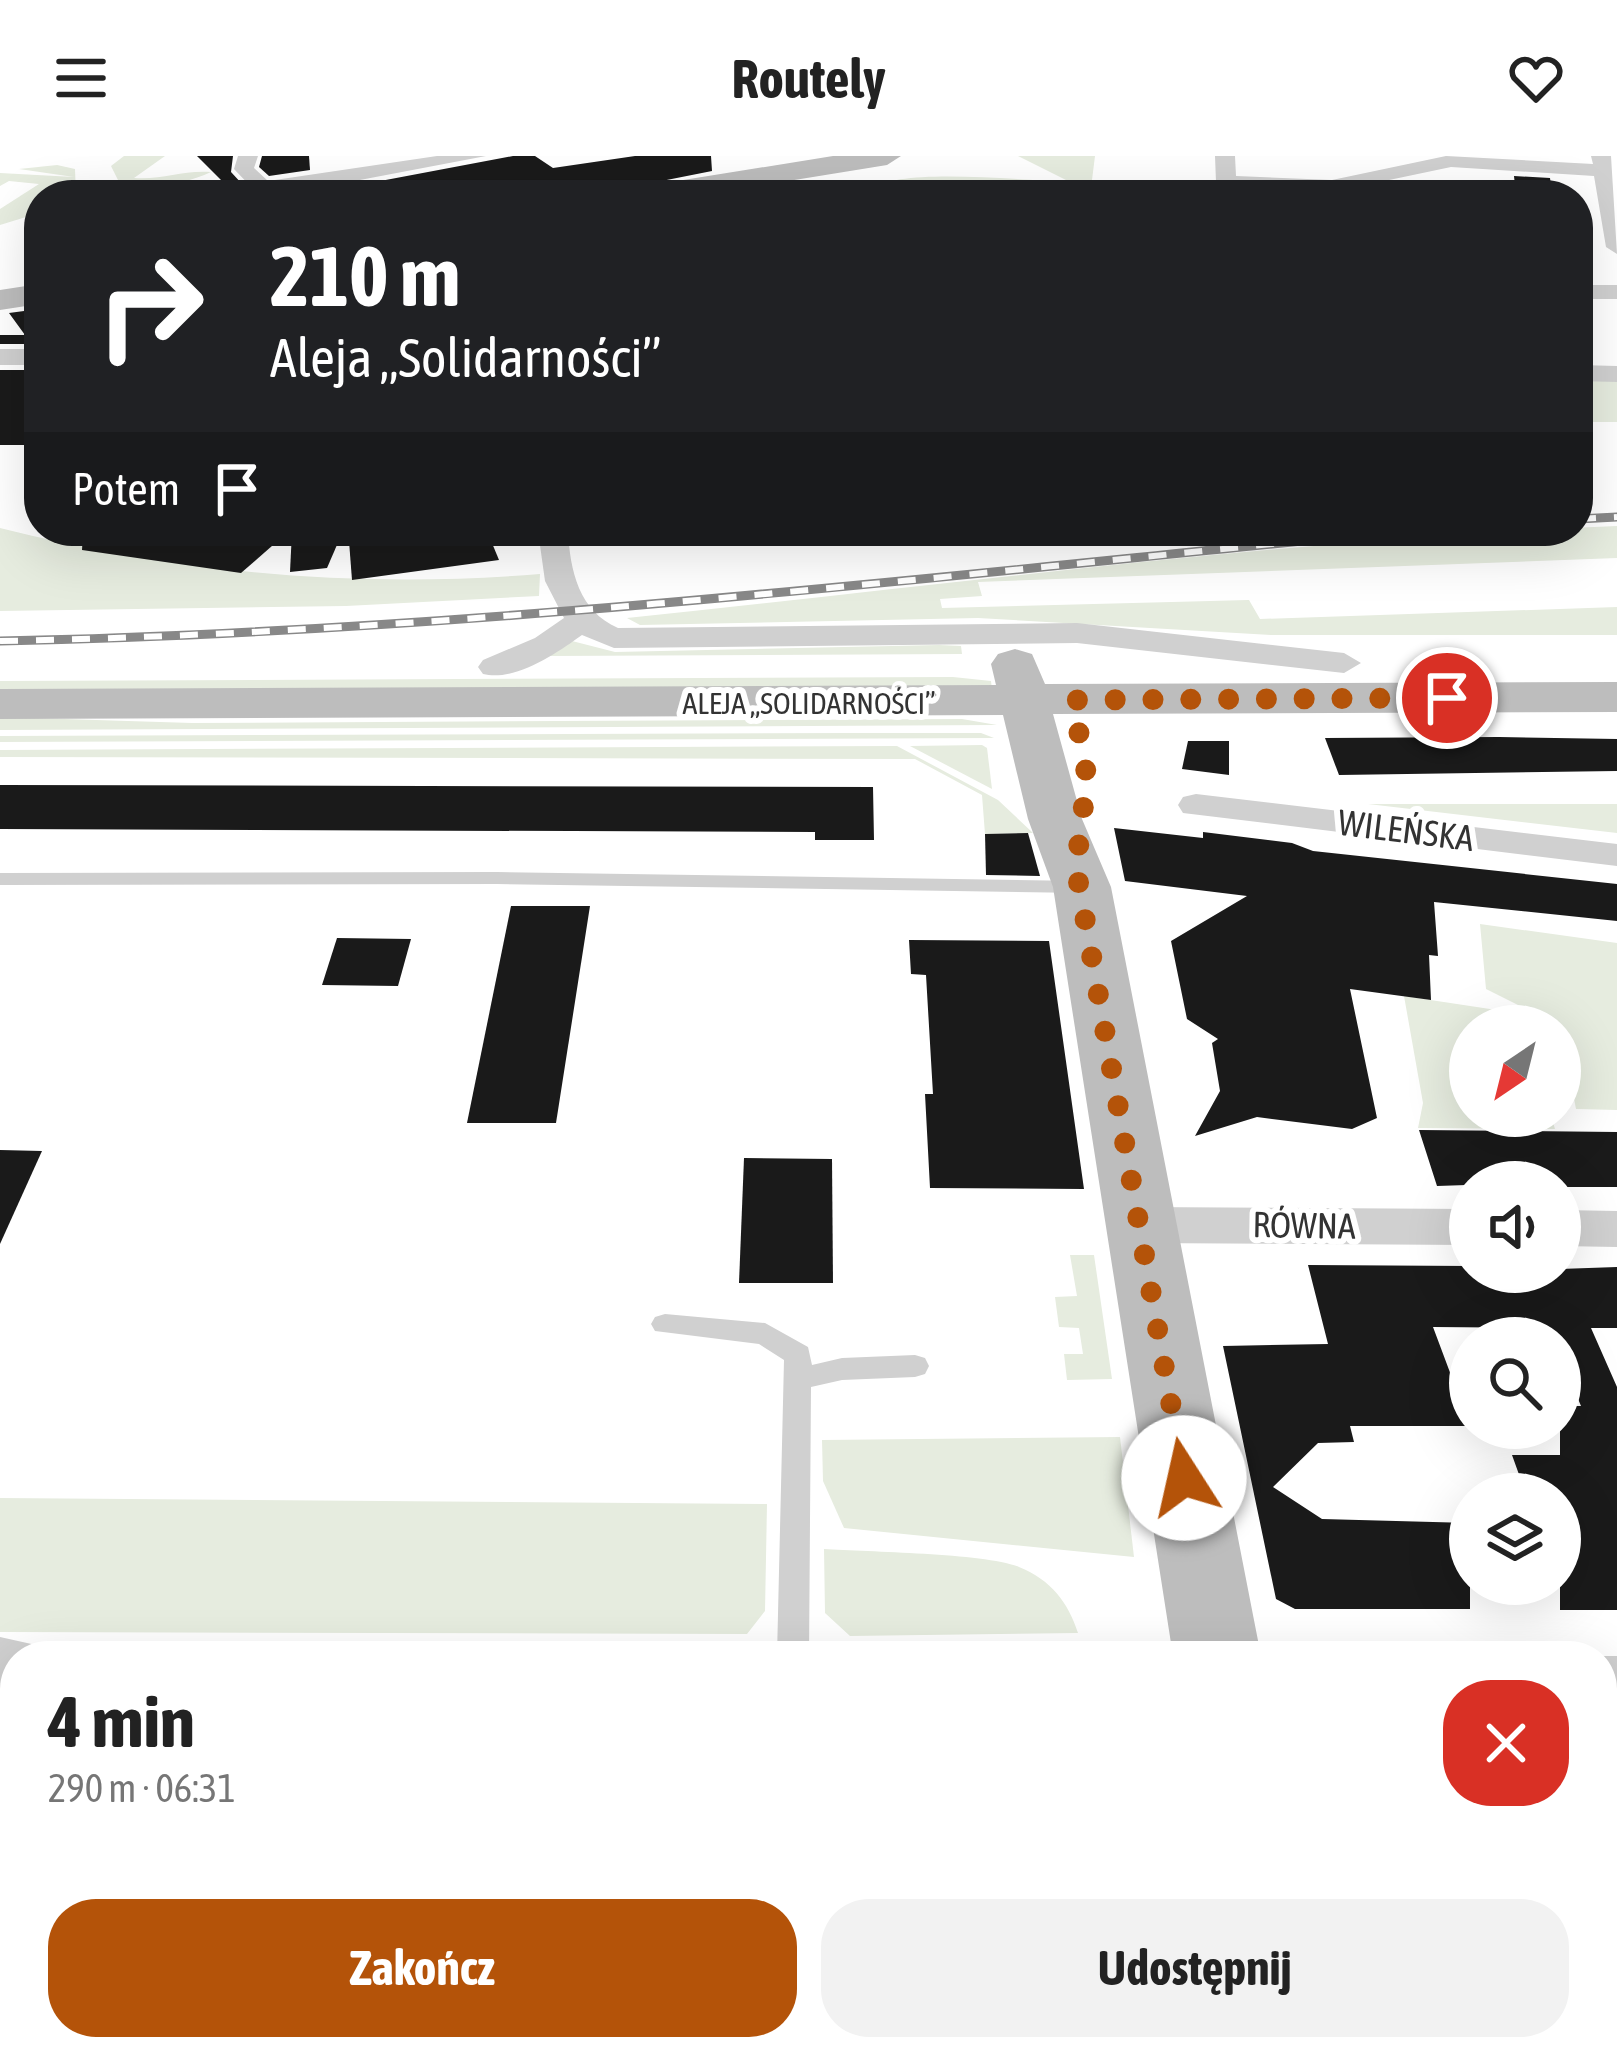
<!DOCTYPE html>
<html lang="pl">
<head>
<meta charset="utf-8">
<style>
	:root { --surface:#fff; --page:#f2f2f2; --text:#222; --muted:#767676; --accent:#b45309 }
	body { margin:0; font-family:"Asap Condensed",sans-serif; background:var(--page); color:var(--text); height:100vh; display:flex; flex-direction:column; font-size:45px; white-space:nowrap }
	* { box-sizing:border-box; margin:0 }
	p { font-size:39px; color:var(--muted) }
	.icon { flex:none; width:66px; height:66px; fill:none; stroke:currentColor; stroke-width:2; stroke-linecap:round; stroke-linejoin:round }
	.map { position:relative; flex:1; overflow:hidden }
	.side { position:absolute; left:0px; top:1485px; width:1617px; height:420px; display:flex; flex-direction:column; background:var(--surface); border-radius:48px 48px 0 0; box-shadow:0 12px 48px #0002 }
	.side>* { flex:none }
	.top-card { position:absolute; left:24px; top:24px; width:1569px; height:366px; border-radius:48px; box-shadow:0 12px 48px #0002; background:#202124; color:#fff; overflow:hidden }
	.needle { width:78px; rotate:215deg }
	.buttons { position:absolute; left:1449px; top:849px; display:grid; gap:24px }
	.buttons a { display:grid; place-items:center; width:132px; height:132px; border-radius:50%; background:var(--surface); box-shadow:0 12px 48px #0002; font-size:60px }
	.pin { position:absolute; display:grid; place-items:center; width:102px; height:102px; color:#fff; margin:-51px; border:6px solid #fff; border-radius:50%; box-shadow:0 3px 12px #0007 }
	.me { position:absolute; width:132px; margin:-66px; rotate:350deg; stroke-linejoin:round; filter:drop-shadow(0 0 9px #0008) }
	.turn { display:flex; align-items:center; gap:42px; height:252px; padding:0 48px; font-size:54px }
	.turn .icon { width:156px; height:156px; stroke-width:2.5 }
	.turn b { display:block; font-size:84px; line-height:102px }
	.then { display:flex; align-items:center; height:114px; padding:0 48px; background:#0003; gap:24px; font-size:45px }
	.round { display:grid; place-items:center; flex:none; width:126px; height:126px; border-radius:48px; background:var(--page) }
	.summary { display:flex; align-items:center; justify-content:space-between; height:204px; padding:0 48px }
	h1 { font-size:72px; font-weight:700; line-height:90px }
	.primary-button { display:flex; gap:24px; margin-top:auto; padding:24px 48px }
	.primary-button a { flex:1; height:138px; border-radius:48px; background:var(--accent); color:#fff; font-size:48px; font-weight:700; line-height:138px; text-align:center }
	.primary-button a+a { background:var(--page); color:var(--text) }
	header { display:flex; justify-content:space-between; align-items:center; height:156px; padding:0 48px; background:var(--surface); font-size:54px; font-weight:700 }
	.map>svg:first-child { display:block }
	.green { fill:#e6ecdf }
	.building { fill:#1a1a1a }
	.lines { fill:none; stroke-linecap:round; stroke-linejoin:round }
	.lane { fill:#d0d0d0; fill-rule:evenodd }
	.street { fill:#d0d0d0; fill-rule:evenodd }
	.secondary { fill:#bdbdbd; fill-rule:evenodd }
	.rail-casing { stroke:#888; stroke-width:9 }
	.rail { stroke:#fff; stroke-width:6; stroke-dasharray:18; stroke-linecap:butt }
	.route { stroke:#b45309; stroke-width:21; stroke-dasharray:0 37.8 }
	.labels { text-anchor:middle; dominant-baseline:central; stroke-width:12; stroke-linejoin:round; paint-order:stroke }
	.far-street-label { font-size:30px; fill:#333; stroke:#fff }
	.street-label { font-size:36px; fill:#333; stroke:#fff }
</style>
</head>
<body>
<header><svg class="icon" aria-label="menu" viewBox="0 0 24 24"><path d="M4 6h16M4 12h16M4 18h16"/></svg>Routely<svg class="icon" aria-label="heart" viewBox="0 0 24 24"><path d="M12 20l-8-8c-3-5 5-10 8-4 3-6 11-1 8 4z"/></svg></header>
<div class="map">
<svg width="1617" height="1905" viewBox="0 0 1617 1905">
	<rect width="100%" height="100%" fill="#fff"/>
	<!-- green -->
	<g class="green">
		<path d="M 124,0 L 165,0 L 134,22 C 163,24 182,14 211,16 C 182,30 148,32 118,24 L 111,10 Z"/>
		<path d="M 1018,0 L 1095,0 L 1092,24 L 1197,30 L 1174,30 L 1174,39 L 896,29 L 893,37 L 902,39 L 874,34 C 894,7 1066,29 1107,28 L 1066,24 Z"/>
		<polygon points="57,9 75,13 76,39 39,39 39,57 0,69 0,53 39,28 9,25 0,30 0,17 74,21 19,13"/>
		<rect x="1578" y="223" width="39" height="43"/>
		<path d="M 1617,370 L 1617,402 L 978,426 L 982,440 L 940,443 L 942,452 L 1249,444 L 1260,463 L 1617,451 L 1617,479 L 1271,479 L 978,462 L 640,469 L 627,462 C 954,428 1293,383 1617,370 Z"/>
		<path d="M 0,372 C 178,417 357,433 540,418 L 539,440 L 346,450 L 0,455 Z"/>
		<polygon points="572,485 615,496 939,489 961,490 962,498 548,500"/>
		<polygon points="953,521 991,525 992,533 0,537 0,525"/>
		<polygon points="0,561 192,567 962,563 997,569 0,574"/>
		<polygon points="849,577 981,577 994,582 0,586 0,580"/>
		<polygon points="982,589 987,592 992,633 910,590"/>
		<polygon points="897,590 998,644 1033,677 985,678 982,639 915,603 0,601 0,594"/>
		<polygon points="1368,648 1617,648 1617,677"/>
		<polygon points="1480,768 1617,787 1617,954 1576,953 1560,870 1486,833"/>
		<polygon points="1404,840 1490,853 1529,869 1470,870 1470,960 1551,960 1555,973 1418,972 1423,947"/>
		<polygon points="1070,1099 1094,1099 1112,1223 1067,1224 1064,1198 1083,1198 1079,1172 1059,1171 1055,1141 1077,1140"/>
		<polygon points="1120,1281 1134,1401 844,1372 823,1325 822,1284"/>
		<polygon points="0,1342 767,1348 765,1455 747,1478 0,1476"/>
		<path d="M 824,1393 C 868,1396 985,1397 1019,1411 C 1051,1424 1068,1446 1078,1477 L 850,1480 L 825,1457 Z"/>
		<polygon points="0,1607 15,1607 15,1890 532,1890 531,1905 0,1905"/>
	</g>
	<!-- building -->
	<g class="building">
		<polygon points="197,0 233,0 231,16 243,29 228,31"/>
		<polygon points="262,0 309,0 310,14 269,20 259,11"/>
		<polygon points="513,0 535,0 553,12 635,0 711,0 712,15 591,39 330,39 338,33"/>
		<polygon points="1514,20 1550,22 1552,39 1516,39"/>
		<polygon points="39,153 39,188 0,188 0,179 25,179 9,157"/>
		<rect x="0" y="214" width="39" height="75"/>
		<polygon points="83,375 289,375 241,417 82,394"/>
		<polygon points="292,375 343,375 327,412 290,416"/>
		<polygon points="433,375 487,375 499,404 352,424 349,385"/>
		<polygon points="1499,581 1617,583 1617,615 1339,619 1325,582"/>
		<polygon points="1188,585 1229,585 1229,619 1182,613"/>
		<polygon points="0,629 873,631 874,684 815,684 815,676 0,673"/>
		<polygon points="1114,672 1203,682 1203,676 1292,687 1313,695 1617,728 1617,765 1434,746 1438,800 1429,799 1431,844 1350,833 1377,962 1352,973 1257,961 1195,980 1220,935 1212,887 1218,883 1187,863 1171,785 1247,740 1125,725"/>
		<polygon points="1028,677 1040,720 986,719 985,678"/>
		<polygon points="511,750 590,750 556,967 467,967"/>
		<polygon points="337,782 411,783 398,830 322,829"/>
		<polygon points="909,784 1049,785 1084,1033 930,1032 925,938 933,938 926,819 911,818"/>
		<polygon points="1419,974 1617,976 1617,1031 1560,1031 1560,1026 1437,1030"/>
		<polygon points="0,994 42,995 0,1088"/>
		<polygon points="744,1002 832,1003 833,1127 739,1127"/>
		<polygon points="1308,1109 1470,1110 1470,1116 1617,1111 1617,1172 1591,1172 1617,1231 1617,1454 1560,1454 1560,1338 1526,1338 1512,1299 1560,1299 1560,1250 1581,1250 1560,1200 1560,1182 1553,1182 1548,1172 1433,1171 1470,1270 1350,1270 1354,1286 1318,1287 1273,1331 1322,1363 1470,1367 1470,1453 1295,1453 1276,1443 1223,1190 1328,1188"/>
	</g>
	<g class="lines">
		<!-- lane -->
		<g class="lane">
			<polygon points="638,375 661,375 634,387 553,384 545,379 550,375"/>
			<polygon points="497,716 1082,725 1092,731 1082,737 497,728 0,729 0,717"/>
			<polygon points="665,1158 765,1167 808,1191 812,1209 842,1202 915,1199 925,1202 929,1210 925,1218 915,1221 842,1224 811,1231 809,1500 777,1500 784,1204 759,1188 655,1175 651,1168 655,1161"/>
		</g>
		<!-- street -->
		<g class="street">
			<polygon points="238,0 258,0 254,12 268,25 437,0 486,0 281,39 259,39 234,13"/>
			<polygon points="1215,0 1235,0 1236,20 1332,24 1446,0 1593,8 1591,0 1611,0 1617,98 1606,91 1594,20 1451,11 1332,36 1226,32 1216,26"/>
			<rect x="1578" y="129" width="39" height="14"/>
			<rect x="0" y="193" width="39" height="16"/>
			<polygon points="1578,209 1617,210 1617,226 1578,225"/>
			<path d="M 538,375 L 568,375 C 570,415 579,455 618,472 L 1077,467 L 1344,497 L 1361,507 L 1344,517 L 1077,487 L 614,492 L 582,479 C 557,497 515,526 483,518 L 478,511 L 483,504 L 535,482 L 564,462 L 545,425 Z"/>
			<polygon points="1196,638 1617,688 1617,710 1183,657 1178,649 1183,641"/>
			<polygon points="1138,1051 1470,1053 1470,1089 1138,1087 1121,1081 1114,1069 1121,1057"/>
			<polygon points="1560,1054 1617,1055 1617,1091 1560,1090"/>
			<polygon points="0,1481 36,1489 41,1500 15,1500 15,1535 0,1535"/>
			<rect x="1602" y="1500" width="15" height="56"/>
		</g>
		<!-- secondary -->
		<g class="secondary">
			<polygon points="833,0 901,0 887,9 702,39 631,39 646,30"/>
			<polygon points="39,128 39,148 0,154 0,134"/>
			<polygon points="1015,493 1032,498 1045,528 1617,526 1617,556 1053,558 1082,663 1111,731 1261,1500 1173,1500 1053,731 1028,663 1003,559 0,563 0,533 996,529 991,508 998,498"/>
			<polygon points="1236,1890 1338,1890 1342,1905 1238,1905"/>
		</g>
		<defs>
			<g id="rail">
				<polyline points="1578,363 1617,361"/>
				<path d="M 0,485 C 471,476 937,420 1405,375"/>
			</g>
		</defs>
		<!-- rail casing -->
		<use href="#rail" class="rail-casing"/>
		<!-- rail -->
		<use href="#rail" class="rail"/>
	</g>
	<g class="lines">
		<!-- route -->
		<polyline class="route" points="1184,1322 1076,712 1087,621 1073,544 1447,542"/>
	</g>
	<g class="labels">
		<!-- far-street labels -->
		<g class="far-street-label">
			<text x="809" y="547">ALEJA „SOLIDARNOŚCI”</text>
		</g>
		<!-- street labels -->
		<g class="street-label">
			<text transform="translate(1406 674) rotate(7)">WILEŃSKA</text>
			<text transform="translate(1304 1069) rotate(1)">RÓWNA</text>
		</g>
	</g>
</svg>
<div class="buttons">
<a><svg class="needle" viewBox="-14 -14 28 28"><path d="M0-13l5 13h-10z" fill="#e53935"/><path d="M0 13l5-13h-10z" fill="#767676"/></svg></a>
<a><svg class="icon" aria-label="sound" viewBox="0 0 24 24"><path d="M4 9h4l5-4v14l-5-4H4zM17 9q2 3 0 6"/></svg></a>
<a><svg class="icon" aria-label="search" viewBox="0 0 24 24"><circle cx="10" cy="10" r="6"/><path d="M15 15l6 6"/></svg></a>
<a><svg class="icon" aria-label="layers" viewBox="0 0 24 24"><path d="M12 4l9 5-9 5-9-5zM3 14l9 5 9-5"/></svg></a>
</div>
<div class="pin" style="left:1447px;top:542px;background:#d93025"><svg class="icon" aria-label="arrive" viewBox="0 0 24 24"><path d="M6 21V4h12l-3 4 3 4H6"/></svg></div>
<svg class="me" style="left:1184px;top:1322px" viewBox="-20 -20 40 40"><circle r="19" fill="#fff"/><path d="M0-13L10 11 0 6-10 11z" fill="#b45309"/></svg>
<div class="top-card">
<div class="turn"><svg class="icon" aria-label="right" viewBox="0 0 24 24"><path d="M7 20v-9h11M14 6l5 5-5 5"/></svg><div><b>210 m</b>Aleja „Solidarności”</div></div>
<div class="then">Potem<svg class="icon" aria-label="arrive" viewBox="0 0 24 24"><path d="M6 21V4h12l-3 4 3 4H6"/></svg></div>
</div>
<section class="side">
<div class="summary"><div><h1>4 min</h1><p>290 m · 06:31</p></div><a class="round" style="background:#d93025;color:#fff"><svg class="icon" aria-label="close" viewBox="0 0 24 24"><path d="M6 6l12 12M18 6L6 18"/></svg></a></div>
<div class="primary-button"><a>Zakończ</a><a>Udostępnij</a></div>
</section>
</div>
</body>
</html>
